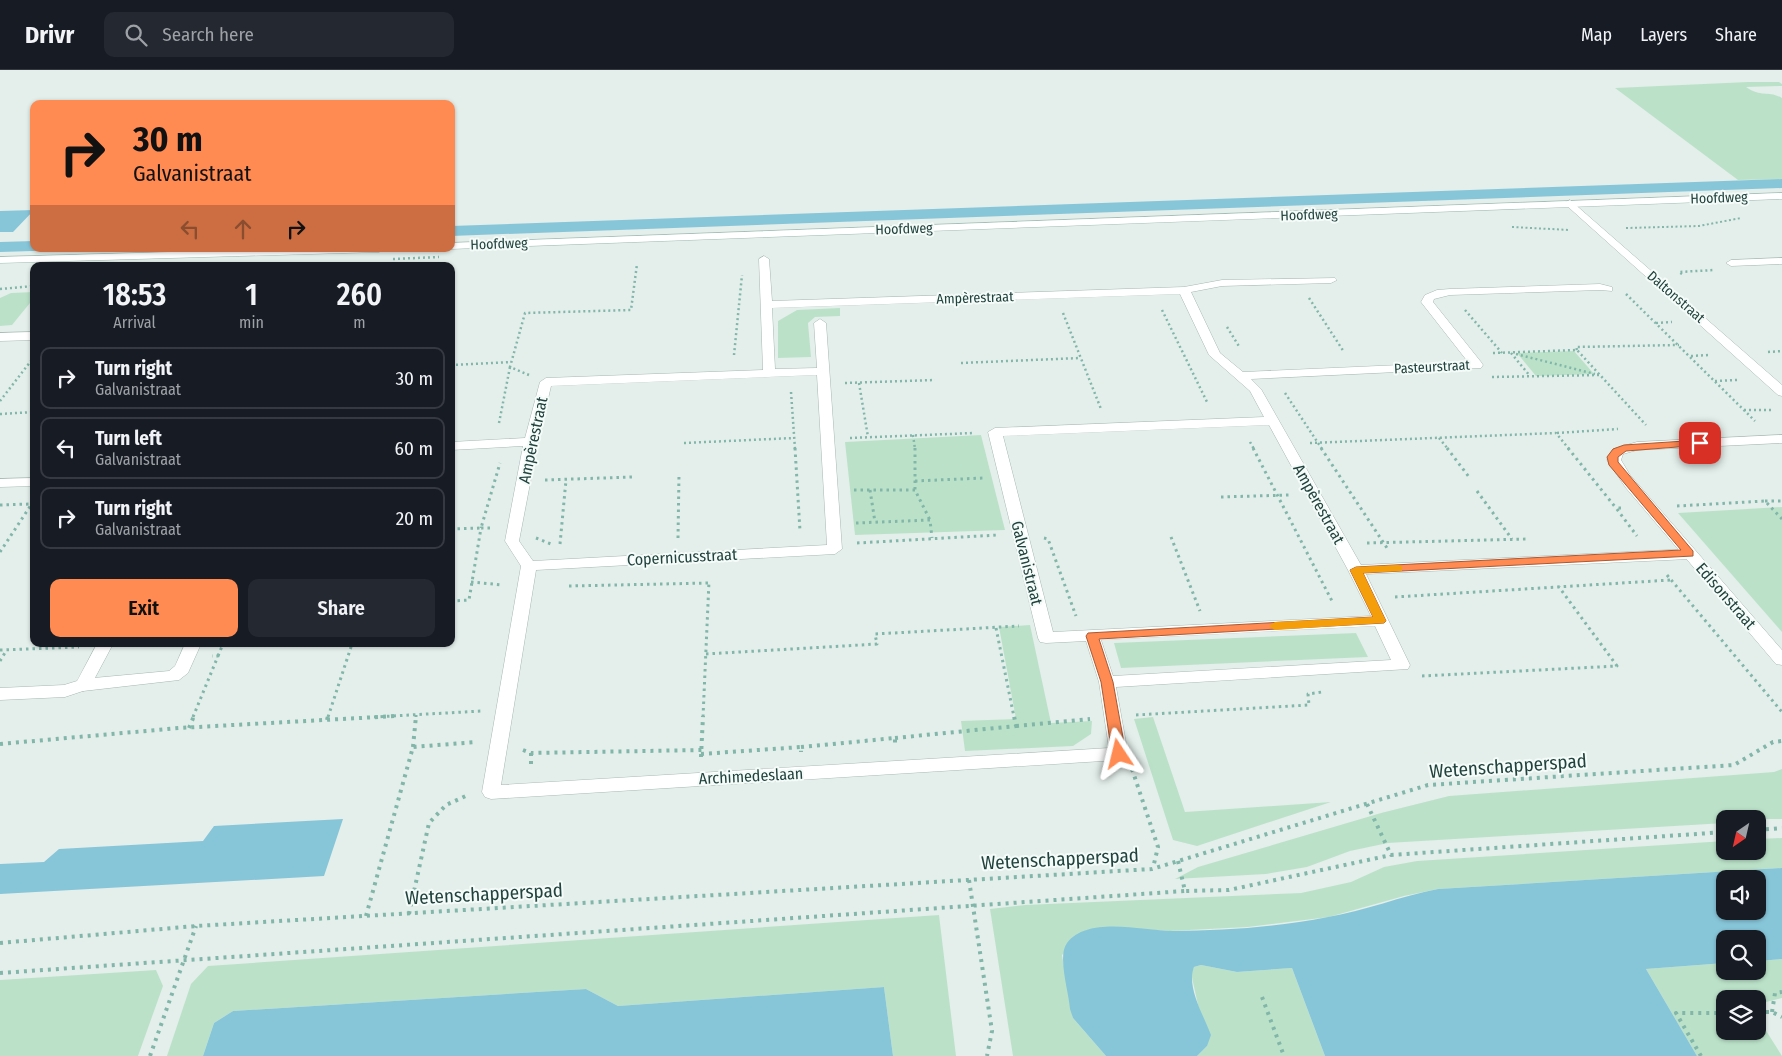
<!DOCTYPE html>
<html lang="en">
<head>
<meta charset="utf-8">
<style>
	:root { --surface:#171b24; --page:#242831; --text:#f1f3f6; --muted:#9ea1a6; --line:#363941; --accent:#ff8a52 }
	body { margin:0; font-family:"Fira Sans Condensed",sans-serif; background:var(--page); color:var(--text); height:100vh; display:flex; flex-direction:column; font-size:19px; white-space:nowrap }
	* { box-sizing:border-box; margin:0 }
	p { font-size:16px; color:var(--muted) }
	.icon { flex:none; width:28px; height:28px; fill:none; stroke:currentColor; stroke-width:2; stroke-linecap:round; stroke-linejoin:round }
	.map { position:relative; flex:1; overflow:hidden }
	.details { position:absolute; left:30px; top:192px; width:425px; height:385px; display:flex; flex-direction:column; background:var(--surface); border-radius:10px; box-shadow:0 1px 4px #0004 }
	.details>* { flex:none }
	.guide { position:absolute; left:30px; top:30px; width:425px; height:152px; border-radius:10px; box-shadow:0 1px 4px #0004; background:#ff8a52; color:#111; overflow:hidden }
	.needle { width:32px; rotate:214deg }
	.controls { position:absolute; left:1716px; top:740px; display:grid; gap:10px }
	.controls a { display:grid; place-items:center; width:50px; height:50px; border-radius:10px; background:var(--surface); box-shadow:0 1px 4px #0004; font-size:25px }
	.pin { position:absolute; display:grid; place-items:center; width:42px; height:42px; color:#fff; margin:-21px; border-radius:10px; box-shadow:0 2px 8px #0006 }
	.me { position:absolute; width:55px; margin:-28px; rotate:350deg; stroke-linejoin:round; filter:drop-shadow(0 0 4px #0008) }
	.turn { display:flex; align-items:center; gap:18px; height:105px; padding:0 20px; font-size:22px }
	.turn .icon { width:65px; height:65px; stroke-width:2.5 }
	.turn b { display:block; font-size:35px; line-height:42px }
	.lanes { display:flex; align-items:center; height:48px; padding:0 20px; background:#0003; justify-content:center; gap:25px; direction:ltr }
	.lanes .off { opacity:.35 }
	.eta { display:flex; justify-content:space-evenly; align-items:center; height:85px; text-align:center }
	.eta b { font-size:30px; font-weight:600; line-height:35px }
	.cta { display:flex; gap:10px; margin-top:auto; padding:10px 20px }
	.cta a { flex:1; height:58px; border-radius:10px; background:var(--accent); color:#111; font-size:20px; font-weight:600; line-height:58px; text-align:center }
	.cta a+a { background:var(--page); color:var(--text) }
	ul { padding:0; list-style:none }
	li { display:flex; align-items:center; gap:15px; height:62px; margin:0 10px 8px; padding:0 10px; border:2px solid var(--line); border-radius:10px }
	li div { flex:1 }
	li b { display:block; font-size:19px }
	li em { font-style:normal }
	header { display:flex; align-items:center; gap:30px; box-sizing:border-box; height:70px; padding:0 25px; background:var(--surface); border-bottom:1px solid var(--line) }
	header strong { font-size:24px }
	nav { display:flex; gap:28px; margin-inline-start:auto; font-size:18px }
	.search { width:350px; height:45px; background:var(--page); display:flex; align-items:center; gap:12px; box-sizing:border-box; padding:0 18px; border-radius:10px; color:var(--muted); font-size:19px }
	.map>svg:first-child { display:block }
	.green { fill:#bbe2c9 }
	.water { fill:#87c6d9; fill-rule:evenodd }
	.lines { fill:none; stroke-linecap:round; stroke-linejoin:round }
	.service-casing { stroke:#a6b8b3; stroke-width:1 }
	.minor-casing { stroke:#a6b8b3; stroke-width:1 }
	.tertiary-casing { stroke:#a6b8b3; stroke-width:1 }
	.secondary-casing { stroke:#a1bcb5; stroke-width:1 }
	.path-far3 { stroke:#81b6a9; stroke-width:2; stroke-dasharray:2 2.5; stroke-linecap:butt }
	.path-far2 { stroke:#81b6a9; stroke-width:2.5; stroke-dasharray:2 3; stroke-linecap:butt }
	.path-far1 { stroke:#81b6a9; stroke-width:3; stroke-dasharray:2.5 4; stroke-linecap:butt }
	.path { stroke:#81b6a9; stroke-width:4; stroke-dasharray:3 5; stroke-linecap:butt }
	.service { fill:#fff; fill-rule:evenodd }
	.minor { fill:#fff; fill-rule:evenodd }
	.tertiary { fill:#fff; fill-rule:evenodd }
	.secondary { fill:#fff; fill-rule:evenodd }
	.route { fill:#ff8a52; stroke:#a65a35 }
	.slow { fill:#f59e0b }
	.labels { text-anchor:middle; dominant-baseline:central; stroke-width:4; stroke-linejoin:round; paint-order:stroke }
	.far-street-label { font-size:14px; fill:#21433d; stroke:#f5fbf8 }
	.street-label { font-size:16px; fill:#21433d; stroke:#f5fbf8 }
	.near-street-label { font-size:19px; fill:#21433d; stroke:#f5fbf8 }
</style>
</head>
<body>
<header>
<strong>Drivr</strong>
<div class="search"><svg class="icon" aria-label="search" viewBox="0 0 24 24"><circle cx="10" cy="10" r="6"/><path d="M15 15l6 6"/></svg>Search here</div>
<nav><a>Map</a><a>Layers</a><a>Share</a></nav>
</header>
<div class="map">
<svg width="1782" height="986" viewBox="0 0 1782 986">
	<rect width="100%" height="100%" fill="#e4efeb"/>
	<!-- green -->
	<g class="green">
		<path d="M 1748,12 L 1779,12 L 1782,14 L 1782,16 L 1746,17 C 1762,28 1768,20 1782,28 L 1782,109 L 1738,110 L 1615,18 Z"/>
		<polygon points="34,222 34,228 12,255 0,256 0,228 11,223"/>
		<polygon points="840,238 840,246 815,247 808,253 811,287 778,288 778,251 797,240"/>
		<polygon points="1574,281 1594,304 1536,306 1517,283"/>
		<polygon points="981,365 1005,460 855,465 845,372"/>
		<polygon points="1782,437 1782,562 1678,443"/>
		<polygon points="1030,555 1051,653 1092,651 1091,664 1073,676 965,681 961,651 1016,649 999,557"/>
		<polygon points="1356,563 1368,587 1121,598 1114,573"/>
		<polygon points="1153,647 1185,742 1331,732 1197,776 1173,770 1134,649"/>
		<polygon points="1782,699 1782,749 1725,749 1725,753 1388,773 1350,781 1307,797 1266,804 1175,809 1198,797 1381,743 1449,726 1774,702"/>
		<polygon points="1782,768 1782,798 1438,819 1404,826 1329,847 1248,857 1170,861 1107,857 1087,860 1062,885 1073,948 1106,986 1013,986 990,839 1025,835 1301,823 1351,812 1384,797 1417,791 1725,771 1725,781 1758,781 1758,769"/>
		<polygon points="939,845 956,986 893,986 884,917 618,936 586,919 233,941 214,953 203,986 167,986 191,914 208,896"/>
		<polygon points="1782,889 1782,928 1758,934 1758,929 1725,929 1725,961 1758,961 1758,948 1782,986 1697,986 1646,899 1725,893 1725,901 1758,901 1758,891"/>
		<polygon points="1201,895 1237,902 1292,898 1325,986 1197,986 1207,976 1191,903 1194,897"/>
		<polygon points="156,900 163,916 138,986 0,986 0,910"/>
	</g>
	<!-- water -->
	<g class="water">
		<polygon points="1782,109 1782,118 451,166 451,156"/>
		<polygon points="34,140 13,162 0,162 0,141"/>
		<polygon points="34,171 34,179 98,179 0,182 0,172"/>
		<polygon points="343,749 324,806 0,824 0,794 44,792 59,779 203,771 214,756"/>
		<path d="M 1782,798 L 1782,889 L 1758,891 L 1758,869 L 1725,869 L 1725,893 L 1646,899 L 1697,986 L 1325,986 L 1292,898 L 1237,902 L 1201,895 L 1194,897 C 1186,917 1204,946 1211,965 L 1207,976 L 1197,986 L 1106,986 L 1073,948 L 1070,939 C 1069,922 1057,886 1067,873 C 1088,845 1144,861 1173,861 C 1224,861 1277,857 1328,847 C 1365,841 1401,826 1438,819 ZM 1725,809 L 1758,809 L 1758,841 L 1725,841 Z"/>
		<polygon points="884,917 893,986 203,986 214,953 233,941 586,919 618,936"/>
	</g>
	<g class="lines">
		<defs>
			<polygon id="service" points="185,574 201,574 188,603 179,610 83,621 77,619 75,615 77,611 83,609 169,601 175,596"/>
			<g id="minor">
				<path d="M 764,186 L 769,189 L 772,231 L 1184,217 L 1222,210 L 1335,208 L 1337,210 L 1331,213 L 1222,216 L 1191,222 L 1220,283 L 1243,302 L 1468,292 L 1421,232 L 1425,225 L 1437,220 L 1450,219 L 1600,214 L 1612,217 L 1612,221 L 1600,220 L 1450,225 L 1434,229 L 1433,232 L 1481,292 L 1483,295 L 1481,298 L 1251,309 L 1261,319 L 1361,495 L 1689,479 L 1696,484 L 1689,489 L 1366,504 L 1410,595 L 1408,599 L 1116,617 L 1128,684 L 1125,688 L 1119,690 L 491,729 L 485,727 L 482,722 L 521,496 L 505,471 L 523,376 L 451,380 L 451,372 L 525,368 L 540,312 L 546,308 L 763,300 L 759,189 ZM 1180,224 L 1209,285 L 1250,321 L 1264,347 L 995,358 L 988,362 L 1038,568 L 1040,572 L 1046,573 L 1086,571 L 1099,612 L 1109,678 L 501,715 L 536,500 L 835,484 L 842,479 L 826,253 L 820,249 L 814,253 L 817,298 L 775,299 L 772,238 ZM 817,305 L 827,475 L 533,491 L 519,471 L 538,372 L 551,316 ZM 1269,355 L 1348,500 L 1371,546 L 1053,562 L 1003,366 ZM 1375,556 L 1391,590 L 1113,606 L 1101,570 Z"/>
				<polygon points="1782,188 1782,194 1731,196 1726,193 1731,190"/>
				<polygon points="34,262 34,270 0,271 0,263"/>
				<polygon points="34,408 34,416 0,417 0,409"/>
				<polygon points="97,574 113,574 89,619 65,627 0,630 0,618 64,615 77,611"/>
			</g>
			<g id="tertiary">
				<polygon points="1570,130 1782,315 1782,326 1778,325 1566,135 1565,133"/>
				<polygon points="1782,365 1782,373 1637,380 1623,384 1621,390 1630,405 1782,580 1782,595 1776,594 1626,418 1607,390 1613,379 1637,372"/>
			</g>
			<g id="secondary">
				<polygon points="1782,123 1782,129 451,179 449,179 451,179 451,173"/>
				<polygon points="276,179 384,179 379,182 0,193 0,187"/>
			</g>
		</defs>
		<!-- service casing -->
		<use href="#service" class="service-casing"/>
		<!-- minor casing -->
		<use href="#minor" class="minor-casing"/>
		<!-- tertiary casing -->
		<use href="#tertiary" class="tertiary-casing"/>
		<!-- secondary casing -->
		<use href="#secondary" class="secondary-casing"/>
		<!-- path-far3 -->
		<g class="path-far3">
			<polyline points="1512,157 1570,160"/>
			<polyline points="1626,158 1699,156 1741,148"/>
		</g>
		<!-- path-far2 -->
		<g class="path-far2">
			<polyline points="393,189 439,187"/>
			<polyline points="1682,204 1679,202 1714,200"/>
			<polyline points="0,219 34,216"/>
			<polyline points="1626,224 1755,351"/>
			<polyline points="1309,228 1344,282"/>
			<polyline points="1162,240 1208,334"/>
			<polyline points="1465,240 1502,283"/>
			<polyline points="1063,243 1101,339"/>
			<polyline points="1656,253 1672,252"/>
			<polyline points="1227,257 1240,278"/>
			<polyline points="1577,280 1576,277 1679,275"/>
			<polyline points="1768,282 1782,281"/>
			<polyline points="1493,283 1577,280 1646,355"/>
			<polyline points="1511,283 1530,306"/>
			<polyline points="1516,284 1595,304"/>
			<polyline points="734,285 742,205"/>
			<polyline points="1691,286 1709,285"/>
			<polyline points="961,293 1080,288"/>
			<polyline points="451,295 511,292"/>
			<polyline points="529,305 510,297 525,243 631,240 637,194"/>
			<polyline points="1492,307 1600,305"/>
			<polyline points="1715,311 1737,310"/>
			<polyline points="845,313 935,310"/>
			<polyline points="859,313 868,367"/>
			<polyline points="791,322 795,379"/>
			<polyline points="1285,323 1322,379"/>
			<polyline points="0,331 34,287"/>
			<polyline points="1744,340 1771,340"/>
			<polyline points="0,344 34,342"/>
			<polyline points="499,353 510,297"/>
			<polyline points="1557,363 1618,359"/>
			<polyline points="913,365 915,379"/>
			<polyline points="850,368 974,363"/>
			<polyline points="1439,368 1448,379"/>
			<polyline points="1250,372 1254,379"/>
			<polyline points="684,373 794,368"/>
			<polyline points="1310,373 1556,363 1569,379"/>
		</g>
		<!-- path-far1 -->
		<g class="path-far1">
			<polyline points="795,378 800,461"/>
			<polyline points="915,378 915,420"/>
			<polyline points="1253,378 1333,533"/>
			<polyline points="1321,378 1387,478"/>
			<polyline points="1447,378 1469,407"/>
			<polyline points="1568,378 1616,438"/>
			<polyline points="545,410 632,407"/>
			<polyline points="915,411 983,408"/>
			<polyline points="854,420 915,420 930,450"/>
			<polyline points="870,420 875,452"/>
			<polyline points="1477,421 1512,469"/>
			<polyline points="1221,427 1290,425"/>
			<polyline points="1765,431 1782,431"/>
			<polyline points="0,435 31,434"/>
			<polyline points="1677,436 1765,431 1782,449"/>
			<polyline points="1621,438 1616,438 1637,466"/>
			<polyline points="856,453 930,450 932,468"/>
			<polyline points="451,459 481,458 500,393"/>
			<polyline points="1171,467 1200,541"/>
			<polyline points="536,468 551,474"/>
			<polyline points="678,468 679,404"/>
			<polyline points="1044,468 1048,469 1076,546"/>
			<polyline points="857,473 998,465"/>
			<polyline points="1367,473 1528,469"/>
			<polyline points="560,474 566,410"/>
			<polyline points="0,482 33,432"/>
			<polyline points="1667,505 1782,642"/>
			<polyline points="471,512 503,515"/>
			<polyline points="569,516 709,513"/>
			<polyline points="1395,527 1671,510"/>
			<polyline points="451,531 469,530 481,458 492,458"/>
			<polyline points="996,558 1014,647"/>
			<polyline points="0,580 79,577"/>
			<polyline points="706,584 877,574 875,564 1019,556"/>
			<polyline points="218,586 223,574"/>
			<polyline points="0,591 6,581"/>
			<polyline points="1422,606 1617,596 1559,517"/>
			<polyline points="1136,645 1309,635 1308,624 1322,622"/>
			<polyline points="193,647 218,586 212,586"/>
			<polyline points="328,647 352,574"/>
			<polyline points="374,647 482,641"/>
			<polyline points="416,647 416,645"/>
			<polyline points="703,647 709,511"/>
		</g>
		<!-- path -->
		<g class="path">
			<polyline points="327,650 328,646"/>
			<polyline points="1016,656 1090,649"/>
			<polyline points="189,658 194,646"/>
			<polyline points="895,668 1016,656 1014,646"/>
			<polyline points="0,674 179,658 396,646"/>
			<polyline points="413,677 416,646"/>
			<polyline points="801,677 895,668 895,675"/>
			<polyline points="523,680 531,683 702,680"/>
			<polyline points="531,683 531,698"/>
			<polyline points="701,684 801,677 801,682"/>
			<polyline points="701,687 703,646"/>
			<polyline points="1132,699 1158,777 1153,798"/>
			<polyline points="1367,734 1391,785 1725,762"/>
			<polyline points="1758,760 1782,758"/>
			<polyline points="1178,791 1185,821 1229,820 1391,785"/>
			<polyline points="969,810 992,961 987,986"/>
			<polyline points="409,844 429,753 446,735 468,725"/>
			<polyline points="366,846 413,677 477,672"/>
			<polyline points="0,873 196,856 1152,799 1428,715 1734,695 1773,672 1782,671"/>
			<polyline points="0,903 1185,821"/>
			<polyline points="1262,927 1284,986"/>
			<polyline points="1758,942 1772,942 1782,947"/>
			<polyline points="1772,942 1775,923 1782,922"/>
			<polyline points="150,986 196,856"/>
			<polyline points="1701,986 1676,943 1725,943"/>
		</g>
		<!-- service -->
		<use href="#service" class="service"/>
		<!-- minor -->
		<use href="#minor" class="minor"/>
		<!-- tertiary -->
		<use href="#tertiary" class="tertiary"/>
		<!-- secondary -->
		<use href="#secondary" class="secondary"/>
	</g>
	<!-- route -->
	<polygon class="route" points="1700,370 1705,373 1703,375 1626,381 1618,387 1618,392 1693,481 1693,486 1363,503 1386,551 1384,553 1099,569 1113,612 1126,684 1119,689 1112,684 1101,612 1086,566 1088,563 1373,547 1350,500 1356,497 1681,480 1609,395 1607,387 1613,379 1624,375"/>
	<!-- slow -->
	<polygon class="slow" points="1398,495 1402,496 1402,501 1363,503 1386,551 1384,553 1275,560 1269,556 1275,552 1373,547 1350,500 1356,497"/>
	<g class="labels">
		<!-- far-street labels -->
		<g class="far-street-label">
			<text transform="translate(1719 128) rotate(-2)">Hoofdweg</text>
			<text transform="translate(1309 145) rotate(-2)">Hoofdweg</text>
			<text transform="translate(904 159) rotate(-2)">Hoofdweg</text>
			<text transform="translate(499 174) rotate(-2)">Hoofdweg</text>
			<text transform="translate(1676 227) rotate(41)">Daltonstraat</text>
			<text transform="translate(975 228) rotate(-2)">Ampèrestraat</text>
			<text transform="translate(1432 297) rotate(-3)">Pasteurstraat</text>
		</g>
		<!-- street labels -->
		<g class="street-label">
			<text transform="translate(533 370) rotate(-78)">Ampèrestraat</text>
			<text transform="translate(1319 434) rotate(61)">Ampèrestraat</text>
			<text transform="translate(682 487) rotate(-3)">Copernicusstraat</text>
			<text transform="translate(1027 493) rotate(76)">Galvanistraat</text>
			<text transform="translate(1726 526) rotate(49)">Edisonstraat</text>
			<text transform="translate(751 706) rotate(-3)">Archimedeslaan</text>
		</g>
		<!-- near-street labels -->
		<g class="near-street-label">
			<text transform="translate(1508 696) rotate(-4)">Wetenschapperspad</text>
			<text transform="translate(1060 789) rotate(-3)">Wetenschapperspad</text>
			<text transform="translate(484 824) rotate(-3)">Wetenschapperspad</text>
		</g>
	</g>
</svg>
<div class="controls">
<a><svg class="needle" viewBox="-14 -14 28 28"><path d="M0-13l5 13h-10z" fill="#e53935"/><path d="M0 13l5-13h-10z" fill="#9ea1a6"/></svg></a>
<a><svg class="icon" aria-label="sound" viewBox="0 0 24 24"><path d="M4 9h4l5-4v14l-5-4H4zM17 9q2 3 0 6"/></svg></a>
<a><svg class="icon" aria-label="search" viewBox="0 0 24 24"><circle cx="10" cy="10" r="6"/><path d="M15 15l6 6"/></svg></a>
<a><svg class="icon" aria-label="layers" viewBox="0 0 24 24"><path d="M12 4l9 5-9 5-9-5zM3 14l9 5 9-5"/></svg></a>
</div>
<div class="pin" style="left:1700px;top:373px;background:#d93025"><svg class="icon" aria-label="arrive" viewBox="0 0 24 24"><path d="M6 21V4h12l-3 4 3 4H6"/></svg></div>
<svg class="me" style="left:1119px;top:684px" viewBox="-20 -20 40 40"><path d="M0-17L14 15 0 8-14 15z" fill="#ff8a52" stroke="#fff" stroke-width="4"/></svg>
<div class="guide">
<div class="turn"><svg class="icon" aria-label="right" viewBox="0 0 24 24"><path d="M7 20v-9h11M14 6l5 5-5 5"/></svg><div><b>30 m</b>Galvanistraat</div></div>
<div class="lanes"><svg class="icon off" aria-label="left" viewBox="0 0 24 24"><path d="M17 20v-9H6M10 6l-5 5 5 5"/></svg><svg class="icon off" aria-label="ahead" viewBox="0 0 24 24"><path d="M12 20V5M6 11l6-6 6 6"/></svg><svg class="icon" aria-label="right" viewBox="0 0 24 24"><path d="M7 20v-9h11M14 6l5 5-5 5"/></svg></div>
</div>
<section class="details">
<div class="eta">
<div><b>18:53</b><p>Arrival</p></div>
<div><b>1</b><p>min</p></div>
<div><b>260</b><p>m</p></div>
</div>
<ul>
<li><svg class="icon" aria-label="right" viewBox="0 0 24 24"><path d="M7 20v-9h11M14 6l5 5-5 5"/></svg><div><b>Turn right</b><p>Galvanistraat</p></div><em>30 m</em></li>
<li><svg class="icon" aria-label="left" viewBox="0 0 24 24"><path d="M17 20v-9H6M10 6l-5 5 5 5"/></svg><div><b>Turn left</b><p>Galvanistraat</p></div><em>60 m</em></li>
<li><svg class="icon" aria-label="right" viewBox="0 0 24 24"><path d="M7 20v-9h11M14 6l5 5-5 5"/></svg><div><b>Turn right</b><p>Galvanistraat</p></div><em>20 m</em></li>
</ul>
<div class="cta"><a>Exit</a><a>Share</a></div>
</section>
</div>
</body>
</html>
